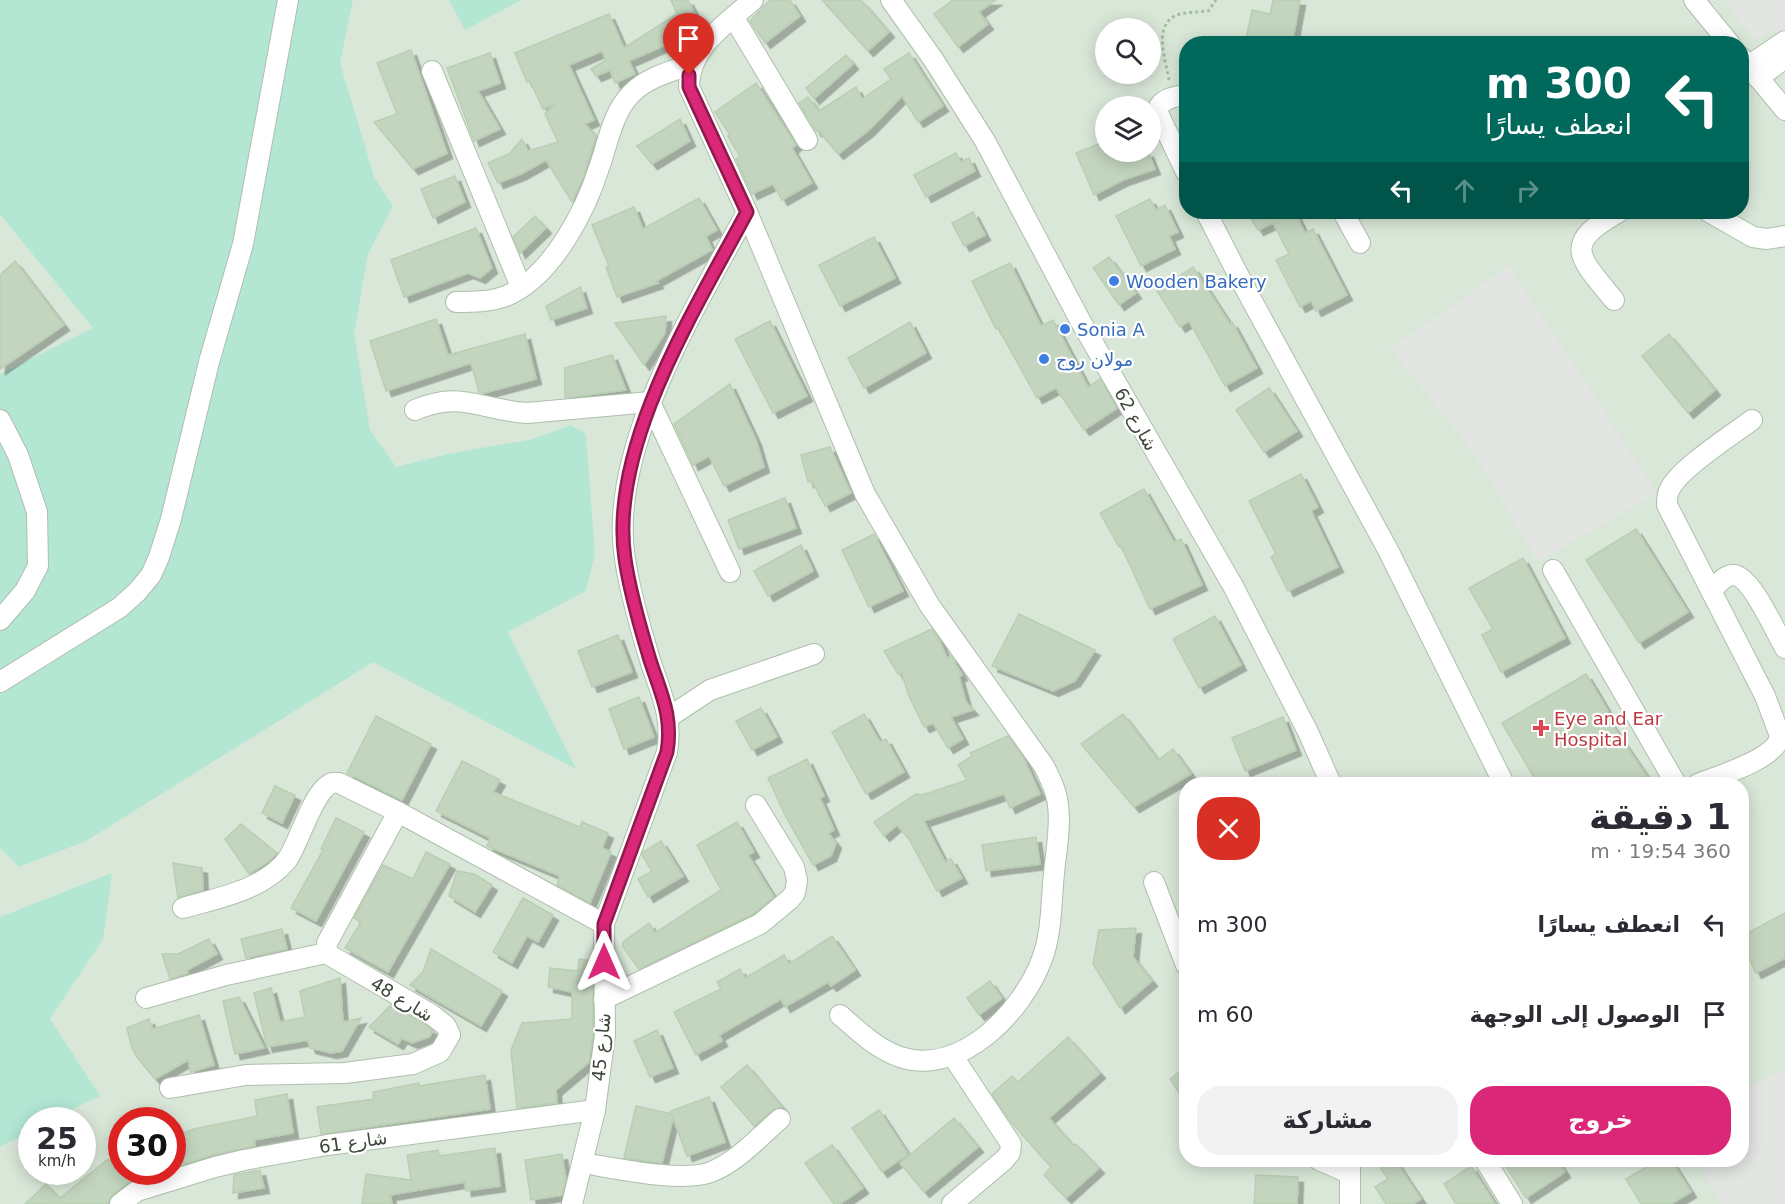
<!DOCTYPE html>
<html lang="ar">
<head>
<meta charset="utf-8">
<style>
	:root { --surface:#fff; --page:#f2f2f3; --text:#2b2b33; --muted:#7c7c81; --accent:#db2777 }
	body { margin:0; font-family:"DejaVu Sans",Vazirmatn,sans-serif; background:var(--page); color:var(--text); direction:rtl; height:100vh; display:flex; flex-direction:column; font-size:22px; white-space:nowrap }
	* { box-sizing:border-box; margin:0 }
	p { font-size:20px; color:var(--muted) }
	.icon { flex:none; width:33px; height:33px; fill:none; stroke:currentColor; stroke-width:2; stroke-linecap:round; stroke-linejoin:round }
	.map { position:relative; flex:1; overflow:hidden; direction:ltr }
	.panel { position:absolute; left:1179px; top:777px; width:570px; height:390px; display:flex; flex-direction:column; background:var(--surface); border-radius:24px; box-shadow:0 3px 15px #0003; direction:rtl }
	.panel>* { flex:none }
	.banner { position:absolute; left:1179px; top:36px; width:570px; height:183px; border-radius:24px; box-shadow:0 3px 15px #0003; direction:rtl; background:#00695c; color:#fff; overflow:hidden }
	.controls { position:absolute; left:1095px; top:18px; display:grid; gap:12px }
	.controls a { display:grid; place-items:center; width:66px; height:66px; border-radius:50%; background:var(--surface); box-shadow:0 3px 15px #0003; font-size:30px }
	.speed { position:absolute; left:18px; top:1107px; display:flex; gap:12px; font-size:30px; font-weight:700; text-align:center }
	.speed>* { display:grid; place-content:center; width:78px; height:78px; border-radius:50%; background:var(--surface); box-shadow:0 3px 15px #0003; line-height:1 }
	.speed small { font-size:15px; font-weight:400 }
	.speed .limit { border:9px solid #d22; background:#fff; color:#111 }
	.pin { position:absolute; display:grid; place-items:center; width:51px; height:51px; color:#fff; margin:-62px -26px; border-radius:50% 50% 50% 0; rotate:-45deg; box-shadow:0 0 6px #0007 }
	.pin .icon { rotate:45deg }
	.me { position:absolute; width:66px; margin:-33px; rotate:0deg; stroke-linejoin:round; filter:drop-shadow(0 0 4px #0008) }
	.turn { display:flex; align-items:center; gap:21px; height:126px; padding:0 18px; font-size:27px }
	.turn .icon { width:78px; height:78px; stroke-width:2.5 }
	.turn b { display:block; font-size:42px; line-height:51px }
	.lanes { display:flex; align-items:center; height:57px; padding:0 18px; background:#0003; justify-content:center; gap:30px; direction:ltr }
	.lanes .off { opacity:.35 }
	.round { display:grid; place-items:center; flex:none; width:63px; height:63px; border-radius:24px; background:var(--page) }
	.overview { display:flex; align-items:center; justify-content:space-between; height:102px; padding:0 18px }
	h1 { font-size:36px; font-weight:600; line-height:45px }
	.cta { display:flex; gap:12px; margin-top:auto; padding:12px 18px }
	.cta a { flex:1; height:69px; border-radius:24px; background:var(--accent); color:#fff; font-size:24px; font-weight:600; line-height:69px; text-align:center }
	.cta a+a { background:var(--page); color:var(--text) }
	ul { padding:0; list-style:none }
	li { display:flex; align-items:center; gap:18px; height:90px; padding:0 18px }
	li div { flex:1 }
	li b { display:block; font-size:22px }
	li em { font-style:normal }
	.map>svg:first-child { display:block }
	.residential { fill:#d9e7d8; fill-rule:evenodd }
	.green { fill:#b4e6d4 }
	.parking { fill:#e2e5e1 }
	.building { fill:#c3d5bf; stroke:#b8cfb3; stroke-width:1.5; filter:url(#shadow) }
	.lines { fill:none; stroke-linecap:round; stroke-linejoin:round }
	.minor-casing { stroke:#afbfac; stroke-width:22 }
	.path { stroke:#a3c09e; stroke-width:3; stroke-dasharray:3 3; stroke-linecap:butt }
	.minor { stroke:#fff; stroke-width:20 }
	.route-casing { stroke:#8e194d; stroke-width:15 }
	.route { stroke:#db2777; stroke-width:10 }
	.shop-dot { fill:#3f7fe0; stroke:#fff; stroke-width:2 }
	.health-dot { fill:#e0444e; stroke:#fff; stroke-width:2 }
	.labels { text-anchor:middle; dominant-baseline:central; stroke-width:4.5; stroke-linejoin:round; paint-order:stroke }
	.shop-label { font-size:18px; fill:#366cbe; stroke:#fff; text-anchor:start }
	.street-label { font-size:18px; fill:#3b4738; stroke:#fff }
	.health-label { font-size:18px; fill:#be3a42; stroke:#fff; text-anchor:start }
</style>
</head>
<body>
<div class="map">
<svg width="1785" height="1204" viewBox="0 0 1785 1204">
	<defs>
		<filter id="shadow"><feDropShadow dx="5.5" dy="5.5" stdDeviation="0" flood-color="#0004"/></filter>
	</defs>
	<rect width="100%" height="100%" fill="#eaf4e9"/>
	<!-- residential -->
	<path class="residential" d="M 0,0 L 1785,0 L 1785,1204 L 0,1204 ZM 1106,28 L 1150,28 L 1150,74 L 1106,74 ZM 1186,44 L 1742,44 L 1742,212 L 1186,212 ZM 1106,106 L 1150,106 L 1150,152 L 1106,152 ZM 1186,784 L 1742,784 L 1742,1160 L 1186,1160 ZM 32,1120 L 82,1120 L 82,1172 L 32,1172 ZM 122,1120 L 172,1120 L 172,1172 L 122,1172 Z"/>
	<!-- green -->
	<g class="green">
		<polygon points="0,0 353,0 340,63 374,177 393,206 368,254 354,334 370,430 396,467 448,454 533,439 571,425 586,434 595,554 586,591 508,632 576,769 373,662 86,841 19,867 0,848 0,374 93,328 0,214"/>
		<polygon points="449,0 521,0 465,30"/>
		<polygon points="112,873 103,939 50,1019 100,1096 51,1120 32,1120 31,1131 0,1147 0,917"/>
	</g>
	<!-- parking -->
	<g class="parking">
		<polygon points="1723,0 1785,0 1785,43 1775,29 1756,40"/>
		<polygon points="1509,266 1657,493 1538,562 1475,454 1391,349"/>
		<polygon points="1785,1069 1785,1204 1721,1204 1698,1160 1742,1160 1742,1090"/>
	</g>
	<!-- building -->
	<g class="building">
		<polygon points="671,0 688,0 702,29 629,61 635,74 615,83 610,70 596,76 591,69 606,60 602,51 569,65 594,120 585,124 596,136 583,178 572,202 546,160 521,174 498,183 488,163 509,154 522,139 528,151 558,142 545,114 554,104 543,109 530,81 527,82 515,53 609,14 624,48 677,14"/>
		<polygon points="770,0 790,0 800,16 765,43 750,21"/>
		<polygon points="822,0 861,0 889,32 868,51"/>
		<polygon points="953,0 996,0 979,12 988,24 958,47 934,14"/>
		<polygon points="1273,0 1300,0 1292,44 1245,44 1252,10 1270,14"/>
		<polygon points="411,50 447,153 413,169 374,122 397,114 377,63"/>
		<polygon points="490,53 500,83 478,91 500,129 474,141 447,68"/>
		<polygon points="909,53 943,106 918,122 902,96 869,130 838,154 818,130 816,131 799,103 808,97 819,111 856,87 862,99 891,79 884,69"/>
		<polygon points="846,55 853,64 814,99 806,88"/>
		<polygon points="756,83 796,145 792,148 812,183 782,200 773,184 752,194 736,159 740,157 728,136 730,135 715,112"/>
		<polygon points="680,119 690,141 652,164 637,146"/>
		<polygon points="1106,141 1106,152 1148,152 1155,169 1123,180 1094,195 1076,153"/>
		<polygon points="956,153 961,162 969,158 975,171 926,197 914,175"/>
		<polygon points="455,176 465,202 433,218 421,189"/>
		<polygon points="699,198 717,230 706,236 712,250 656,281 658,283 617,297 606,267 609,266 592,225 634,207 643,229"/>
		<polygon points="1150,199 1156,210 1165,205 1178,232 1169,236 1175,249 1141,266 1116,216"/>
		<polygon points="973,212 985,235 964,246 952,223"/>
		<polygon points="1247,212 1295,212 1305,233 1313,229 1347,295 1316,311 1311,301 1300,307 1276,260 1289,254 1273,223 1258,230"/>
		<polygon points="535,216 546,228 520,253 513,237"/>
		<polygon points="476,228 492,268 480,278 468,273 404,297 391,260"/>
		<polygon points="874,237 895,278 840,306 819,265"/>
		<polygon points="1109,257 1136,293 1119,305 1093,268"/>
		<polygon points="15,261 64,325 0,369 0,275"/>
		<polygon points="1010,263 1041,326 1053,320 1088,387 1100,379 1117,408 1084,430 1056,388 1037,398 998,328 996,329 972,281"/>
		<polygon points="1193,267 1230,324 1232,322 1257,368 1225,386 1189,321 1180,327 1157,291"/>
		<polygon points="580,287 587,308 551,320 546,306"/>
		<polygon points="666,316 665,333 644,365 615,323"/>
		<polygon points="436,319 448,355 525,334 536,379 484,393 479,392 471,363 386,391 370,341"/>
		<polygon points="770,321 807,396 773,413 735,339"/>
		<polygon points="910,322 926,353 864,388 848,358"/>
		<polygon points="1669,334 1715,390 1688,413 1642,356"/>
		<polygon points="612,355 626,390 565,398 565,368"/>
		<polygon points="730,384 756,440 764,467 724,486 709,456 693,465 674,424"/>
		<polygon points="1269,388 1297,431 1264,452 1236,410"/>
		<polygon points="830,447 851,493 825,506 812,481 808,482 801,455"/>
		<polygon points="1301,474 1318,507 1311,511 1338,567 1288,591 1271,557 1276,554 1249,501"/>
		<polygon points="1144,489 1174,542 1181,539 1202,585 1150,609 1121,546 1119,547 1100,513"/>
		<polygon points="785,498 796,528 739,549 728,520"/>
		<polygon points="1636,529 1688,612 1639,643 1586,560"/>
		<polygon points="874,534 903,591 869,607 842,550"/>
		<polygon points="801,545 813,571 768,596 754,571"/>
		<polygon points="1523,558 1565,638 1501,672 1482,635 1493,629 1469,588"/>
		<polygon points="1019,614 1095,650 1075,681 1053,691 992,666"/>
		<polygon points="1215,616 1241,665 1199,688 1173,639"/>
		<polygon points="932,629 939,639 947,658 951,656 962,675 959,677 966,702 973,710 951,717 963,739 948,748 933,723 924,727 908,694 902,673 898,674 884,651"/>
		<polygon points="618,635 632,672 592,687 578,651"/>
		<polygon points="1586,674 1608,711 1604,713 1652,784 1538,784 1502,723"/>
		<polygon points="639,697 654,737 624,749 609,709"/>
		<polygon points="761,708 777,737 752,750 736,721"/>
		<polygon points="864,714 880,742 886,739 904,772 866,794 832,732"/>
		<polygon points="1123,714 1158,760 1173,749 1191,774 1134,807 1081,744"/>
		<polygon points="376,716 431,744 402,800 347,773"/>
		<polygon points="1283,717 1296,750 1245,771 1232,738"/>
		<polygon points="1008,736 1023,757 1040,794 1010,808 1004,794 924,821 945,862 951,859 962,878 937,891 909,839 897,825 884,836 874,822 916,794 922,795 967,780 958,765 972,756 970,753"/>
		<polygon points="807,759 824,796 820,798 834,830 828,833 836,843 831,856 813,865 786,817 768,778"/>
		<polygon points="462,761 500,780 493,792 580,827 582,822 608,833 602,848 611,852 590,903 557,885 560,876 487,846 490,838 436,811"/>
		<polygon points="275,786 295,795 282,823 262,813"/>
		<polygon points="336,818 364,832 316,921 291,908 323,850 321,849"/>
		<polygon points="737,822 754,852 748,855 774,897 753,914 639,969 623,947 623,942 649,923 655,933 721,890 697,845"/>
		<polygon points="241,824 277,853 269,861 249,874 225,839"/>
		<polygon points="1036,837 1040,864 986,871 982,845"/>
		<polygon points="661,841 683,876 648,897 638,879 652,871 642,855 643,852"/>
		<polygon points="426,852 450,864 388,972 345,948 361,922 354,918 383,865 413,879"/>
		<polygon points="173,863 202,868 203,890 178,898"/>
		<polygon points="457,871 474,874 492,885 475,912 449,896"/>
		<polygon points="523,898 553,915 538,942 527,936 512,963 493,952"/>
		<polygon points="1785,913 1785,958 1756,973 1742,945 1742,936"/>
		<polygon points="1136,928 1133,957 1152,981 1120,1008 1093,964 1099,930"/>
		<polygon points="282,929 287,949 246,958 241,939"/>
		<polygon points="832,936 855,970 831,986 828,982 785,1007 781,999 719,1035 722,1041 696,1055 674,1012 721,989 717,982 740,969 745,978 784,955 789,964"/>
		<polygon points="209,939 217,954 187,970 188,973 170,979 162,954 178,954"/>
		<polygon points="431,949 502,991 481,1026 410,985 423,972"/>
		<polygon points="579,959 592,961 593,1034 589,1062 556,1090 557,1103 517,1108 511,1050 522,1023 572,1019 572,992 548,987 550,968 578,971"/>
		<polygon points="340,978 343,1022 361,1018 342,1051 331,1053 310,1048 308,1040 267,1047 254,993 271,988 280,1022 305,1017 300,991"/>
		<polygon points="990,981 1002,998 979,1015 967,998"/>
		<polygon points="239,997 264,1048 235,1054 223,1001"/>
		<polygon points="391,1005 425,1025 433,1031 429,1037 412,1043 402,1038 398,1044 369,1027"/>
		<polygon points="199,1015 214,1065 191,1072 188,1060 155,1079 136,1056 131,1045 127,1028 149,1019 153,1029"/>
		<polygon points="657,1030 673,1068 650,1077 634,1041"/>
		<polygon points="1068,1037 1100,1073 1049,1118 1074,1146 1076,1144 1099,1168 1066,1198 1044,1175 1051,1167 1011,1122 992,1094 1012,1076 1018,1082"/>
		<polygon points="747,1065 782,1107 773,1110 754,1126 721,1087"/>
		<polygon points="1186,1067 1186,1104 1170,1079"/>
		<polygon points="485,1075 490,1109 321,1134 317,1107 374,1099 373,1092 419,1083 419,1086"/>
		<polygon points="287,1094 293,1133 254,1140 255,1146 212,1155 172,1168 172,1138 194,1129 257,1116 255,1100"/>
		<polygon points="709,1097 725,1142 687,1156 673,1118 662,1163 624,1158 636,1106 672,1114 671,1111"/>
		<polygon points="879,1110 908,1154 882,1172 852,1128"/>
		<polygon points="954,1118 978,1147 924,1192 900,1163"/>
		<polygon points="832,1145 863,1188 840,1204 834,1204 805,1163"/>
		<polygon points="495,1148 500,1186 466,1191 465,1182 390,1195 392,1204 362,1204 366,1174 411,1180 407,1155 438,1150 439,1156"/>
		<polygon points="562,1154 566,1180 562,1195 531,1200 525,1160"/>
		<polygon points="108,1159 118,1172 149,1172 142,1177 130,1181 113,1194 107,1204 25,1204 46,1184 60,1198"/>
		<polygon points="1375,1160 1395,1160 1421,1199 1413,1204 1386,1204 1375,1187 1388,1179"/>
		<polygon points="1502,1160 1557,1160 1565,1172 1526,1198"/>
		<polygon points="1658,1160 1671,1160 1691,1192 1671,1204 1641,1204 1626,1179"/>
		<polygon points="1471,1166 1495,1204 1456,1204 1444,1184"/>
		<polygon points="260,1170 264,1188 233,1193 234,1175"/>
		<polygon points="1256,1175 1298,1177 1297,1204 1254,1204"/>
	</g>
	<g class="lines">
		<defs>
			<g id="minor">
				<path d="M 753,0 C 726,24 689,47 689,87 L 747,212 L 865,494 L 930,606 L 1044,766 C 1050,778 1057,792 1058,805 C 1061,827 1056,852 1054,873 C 1051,902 1052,933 1042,959 C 1023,1011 961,1077 900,1057 C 877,1049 858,1031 840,1015"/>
				<polyline points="891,0 933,59 985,141 1081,322 1233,586 1308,732 1331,784"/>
				<polyline points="1694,0 1730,44"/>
				<polyline points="734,18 807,140"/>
				<polyline points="1742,58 1785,110"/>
				<polyline points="1748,66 1785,41"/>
				<polyline points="432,71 521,287"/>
				<polyline points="1758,78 1785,58"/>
				<path d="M 1186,95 C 1174,97 1161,98 1157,111 L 1186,172"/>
				<polyline points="1206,212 1245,288 1388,550 1504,784"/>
				<polyline points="1343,212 1360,243"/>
				<polyline points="1709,212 1753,237 1767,239 1785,236"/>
				<path d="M 1614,300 C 1579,257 1561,244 1619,212"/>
				<path d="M 456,302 C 473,302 490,302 506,296 C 552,277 586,210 600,165 C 608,142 613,112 631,94 C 647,77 670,72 692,64"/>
				<path d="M 415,410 C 461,390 481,410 527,413 L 650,402 L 730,572"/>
				<polyline points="0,420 18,455 37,512 38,566 25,591 0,620"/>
				<polyline points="1553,570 1676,784"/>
				<path d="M 1711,591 C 1717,585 1725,574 1734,575 C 1752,577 1776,633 1785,648"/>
				<polyline points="0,682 119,608 137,592 151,575 159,557 171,519 209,362 243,244 288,0"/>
				<polyline points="669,717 710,690 814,654"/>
				<path d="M 1698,784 C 1718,776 1777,759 1780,736 L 1765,696 L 1667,505 C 1667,501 1667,495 1669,491 C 1677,470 1732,435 1752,420"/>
				<polyline points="1154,882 1186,965"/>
				<path d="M 183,908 C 218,898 263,890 287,860 C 299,843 313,792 330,784 C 333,782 336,783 339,783 L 398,812 L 604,924"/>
				<polyline points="146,998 226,975 326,953"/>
				<polyline points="604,999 760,924 790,899 795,893 797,880 794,867 756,805"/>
				<polyline points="952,1055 1011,1144 1010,1153 1004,1160 952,1204"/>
				<polyline points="170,1088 246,1075 345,1073 413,1064 440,1052 450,1035 446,1026 432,1015 326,953 327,943 398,812"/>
				<polyline points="1319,1160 1349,1173"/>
				<polyline points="1485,1160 1512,1204"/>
				<path d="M 583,1163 C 614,1168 682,1183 711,1172 C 737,1162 759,1137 780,1119"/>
				<polyline points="120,1204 137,1191 215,1167 244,1160 327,1145 595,1110"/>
				<path d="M 572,1204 L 595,1110 L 605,1035 L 604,924 L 667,752 C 673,716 661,694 650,660 C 640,627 630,593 625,559 C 607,449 696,307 747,212"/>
				<polyline points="1350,1204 1350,1160"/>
			</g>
		</defs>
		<!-- minor casing -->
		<use href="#minor" class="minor-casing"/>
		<!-- path -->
		<path class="path" d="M 1169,80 C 1166,60 1151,22 1180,14 C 1189,12 1199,12 1208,11 L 1216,0"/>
		<!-- minor -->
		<use href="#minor" class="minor"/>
	</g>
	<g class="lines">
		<defs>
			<path id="route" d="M 604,962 L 604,924 L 667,752 C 673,716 661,694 650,660 C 640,627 630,593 625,559 C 608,447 696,308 747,212 L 689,87 L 689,75"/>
		</defs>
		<!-- route casing -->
		<use href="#route" class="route-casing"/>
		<!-- route -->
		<use href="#route" class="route"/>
	</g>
	<!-- markers -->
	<g class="shop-dot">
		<circle cx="1114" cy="281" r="6"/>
		<circle cx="1065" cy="329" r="6"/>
		<circle cx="1044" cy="359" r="6"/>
	</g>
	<path class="health-dot" d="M1538 719h6v6h6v6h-6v6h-6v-6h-6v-6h6z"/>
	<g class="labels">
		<!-- shop labels -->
		<g class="shop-label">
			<text x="1126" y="281">Wooden Bakery</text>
			<text x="1077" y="329">Sonia A</text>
			<text x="1056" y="359">مولان روج</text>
		</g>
		<!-- street labels -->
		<g class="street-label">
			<text transform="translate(1136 419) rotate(61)">شارع 62</text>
			<text transform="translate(402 999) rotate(31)">شارع 48</text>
			<text transform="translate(601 1047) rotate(-85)">شارع 45</text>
			<text transform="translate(353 1142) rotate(-8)">شارع 61</text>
		</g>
		<!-- health labels -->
		<g class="health-label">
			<text x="1554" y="718">Eye and Ear<tspan x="1554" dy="21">Hospital</tspan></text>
		</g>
	</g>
</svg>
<div class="controls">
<a><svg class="icon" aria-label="search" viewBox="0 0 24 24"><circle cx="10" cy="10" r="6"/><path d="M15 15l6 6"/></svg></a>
<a><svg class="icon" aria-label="layers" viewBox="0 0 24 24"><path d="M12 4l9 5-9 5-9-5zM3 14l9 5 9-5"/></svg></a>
</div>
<div class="speed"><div>25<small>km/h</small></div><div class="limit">30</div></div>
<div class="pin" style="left:689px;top:75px;background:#d93025"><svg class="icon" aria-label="arrive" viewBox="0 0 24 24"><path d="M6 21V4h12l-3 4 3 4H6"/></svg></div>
<svg class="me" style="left:604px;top:962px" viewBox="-20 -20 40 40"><path d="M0-17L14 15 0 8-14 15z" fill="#db2777" stroke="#fff" stroke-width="4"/></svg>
<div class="banner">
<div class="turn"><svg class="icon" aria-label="left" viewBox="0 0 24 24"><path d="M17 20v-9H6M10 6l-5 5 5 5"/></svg><div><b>300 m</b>انعطف يسارًا</div></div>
<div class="lanes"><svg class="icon" aria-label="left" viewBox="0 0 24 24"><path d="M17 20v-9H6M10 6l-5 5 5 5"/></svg><svg class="icon off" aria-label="ahead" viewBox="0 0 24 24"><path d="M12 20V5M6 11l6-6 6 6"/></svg><svg class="icon off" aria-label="right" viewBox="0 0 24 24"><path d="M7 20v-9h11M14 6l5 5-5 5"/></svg></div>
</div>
<section class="panel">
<div class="overview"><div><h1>1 دقيقة</h1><p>360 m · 19:54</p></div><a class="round" style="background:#d93025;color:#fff"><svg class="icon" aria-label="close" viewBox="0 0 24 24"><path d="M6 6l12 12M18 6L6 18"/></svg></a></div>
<ul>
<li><svg class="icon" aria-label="left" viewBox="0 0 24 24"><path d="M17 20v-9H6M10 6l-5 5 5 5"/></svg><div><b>انعطف يسارًا</b></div><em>300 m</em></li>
<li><svg class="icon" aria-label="arrive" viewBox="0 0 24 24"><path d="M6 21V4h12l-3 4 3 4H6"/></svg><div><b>الوصول إلى الوجهة</b></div><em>60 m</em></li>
</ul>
<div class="cta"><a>خروج</a><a>مشاركة</a></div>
</section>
</div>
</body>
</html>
